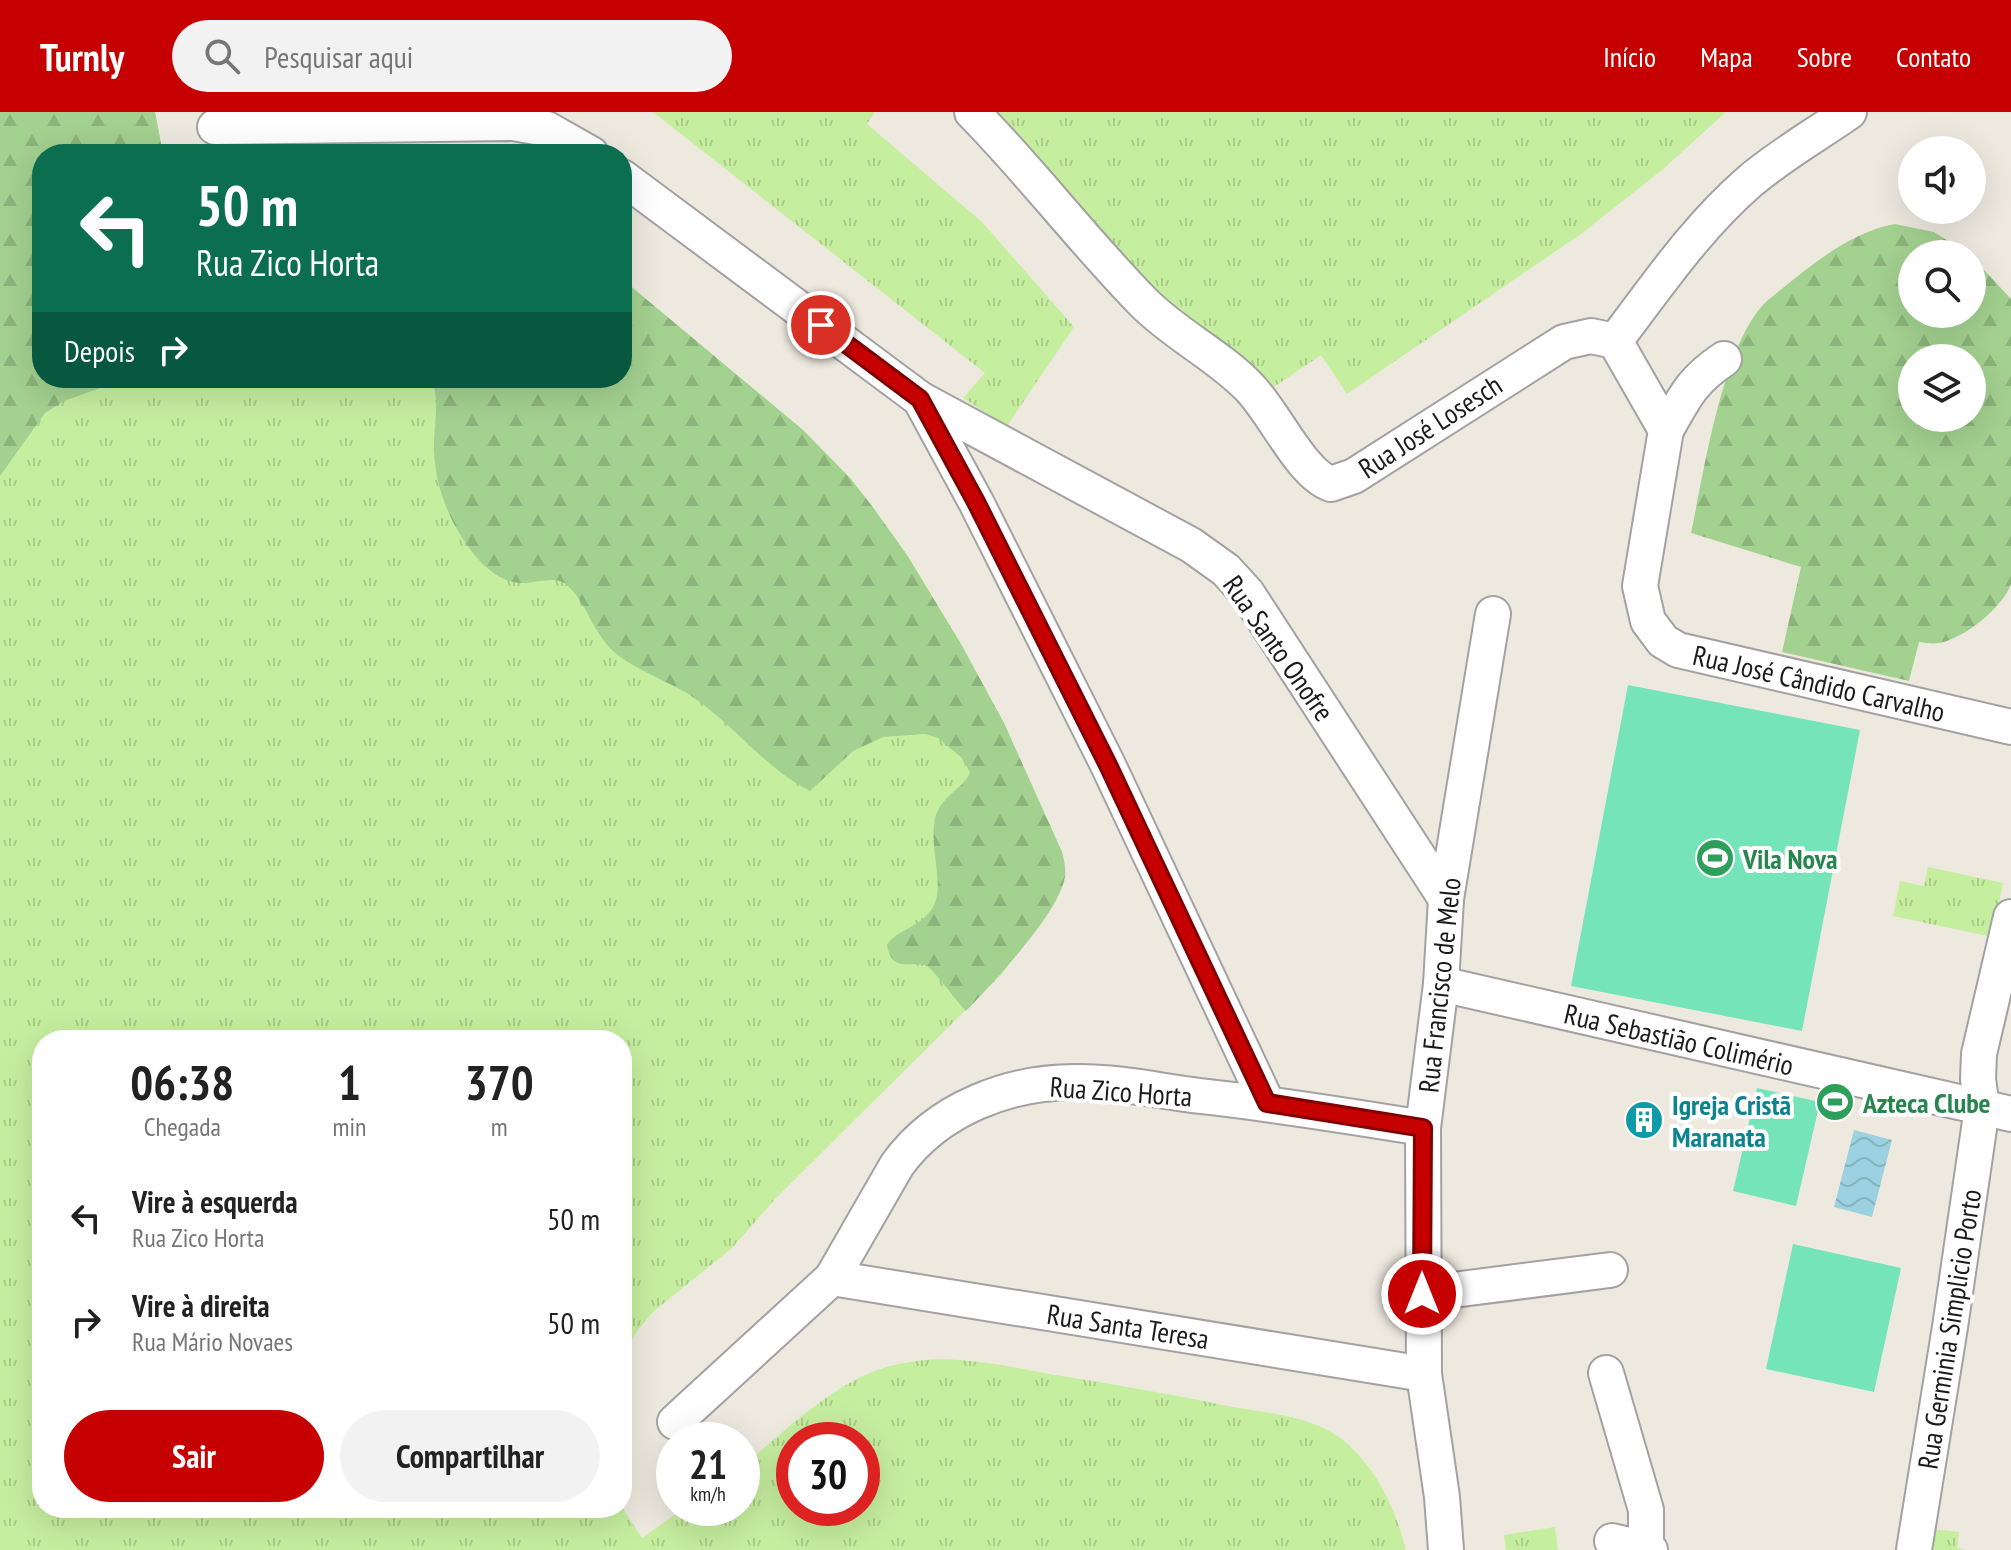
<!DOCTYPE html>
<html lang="pt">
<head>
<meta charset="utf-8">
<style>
	:root { --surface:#fff; --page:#f2f2f2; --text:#222; --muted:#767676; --accent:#c60001 }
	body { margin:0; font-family:"PT Sans Narrow",sans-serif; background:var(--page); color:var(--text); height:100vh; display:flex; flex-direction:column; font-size:30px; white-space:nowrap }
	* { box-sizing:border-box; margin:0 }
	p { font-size:26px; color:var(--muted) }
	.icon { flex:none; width:44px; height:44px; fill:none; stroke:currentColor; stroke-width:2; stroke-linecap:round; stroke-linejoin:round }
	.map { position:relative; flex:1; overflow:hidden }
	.drawer { position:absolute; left:32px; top:918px; width:600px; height:488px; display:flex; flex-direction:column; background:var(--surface); border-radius:32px; box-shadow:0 8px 32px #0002 }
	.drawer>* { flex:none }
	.top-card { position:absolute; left:32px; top:32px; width:600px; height:244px; border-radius:32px; box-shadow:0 8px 32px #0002; background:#0b6e4f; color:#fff; overflow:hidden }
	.controls { position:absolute; left:1898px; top:24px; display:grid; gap:16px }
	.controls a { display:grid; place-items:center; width:88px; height:88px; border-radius:50%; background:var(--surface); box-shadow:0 8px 32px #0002; font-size:40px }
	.speed { position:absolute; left:656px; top:1310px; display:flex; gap:16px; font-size:40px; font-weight:700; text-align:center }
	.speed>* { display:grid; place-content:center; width:104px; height:104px; border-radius:50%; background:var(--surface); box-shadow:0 8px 32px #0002; line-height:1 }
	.speed small { font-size:20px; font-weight:400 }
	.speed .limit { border:12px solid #d22; background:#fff; color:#111 }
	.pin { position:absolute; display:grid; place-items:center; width:68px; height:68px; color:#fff; margin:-34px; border:4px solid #fff; border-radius:50%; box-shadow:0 2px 8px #0007 }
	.me { position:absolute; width:88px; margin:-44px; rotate:0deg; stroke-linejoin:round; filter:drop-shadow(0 0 6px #0008) }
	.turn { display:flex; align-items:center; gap:28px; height:168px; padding:0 32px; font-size:36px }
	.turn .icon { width:104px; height:104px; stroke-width:2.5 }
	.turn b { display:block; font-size:56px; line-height:68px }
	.then { display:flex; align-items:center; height:76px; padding:0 32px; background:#0003; gap:16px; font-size:30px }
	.eta { display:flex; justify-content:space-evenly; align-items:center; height:136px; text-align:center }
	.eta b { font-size:48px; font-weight:700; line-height:56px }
	.cta { display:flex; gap:16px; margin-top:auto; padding:16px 32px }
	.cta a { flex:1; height:92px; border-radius:48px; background:var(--accent); color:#fff; font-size:32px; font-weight:700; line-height:92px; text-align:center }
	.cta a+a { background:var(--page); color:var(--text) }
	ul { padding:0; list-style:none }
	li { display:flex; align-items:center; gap:24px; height:104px; padding:0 32px }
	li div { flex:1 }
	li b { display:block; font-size:30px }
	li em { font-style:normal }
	header { display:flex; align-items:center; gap:48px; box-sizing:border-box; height:112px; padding:0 40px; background:var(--accent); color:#fff }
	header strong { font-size:38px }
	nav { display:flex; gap:44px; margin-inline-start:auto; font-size:28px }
	.search { width:560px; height:72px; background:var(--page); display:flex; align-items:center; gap:20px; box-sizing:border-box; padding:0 28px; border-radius:44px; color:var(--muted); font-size:30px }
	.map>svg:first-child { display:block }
	.grass { fill:url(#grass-tufts); fill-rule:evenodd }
	.forest { fill:url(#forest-firs); fill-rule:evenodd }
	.pitch { fill:#75e5b9 }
	.water { fill:url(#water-waves) }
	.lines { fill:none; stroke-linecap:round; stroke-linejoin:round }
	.minor-casing { stroke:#a2a2a2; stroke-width:38 }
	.minor { stroke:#fff; stroke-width:34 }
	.route-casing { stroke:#810001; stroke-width:20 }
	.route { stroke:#c60001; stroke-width:14 }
	.labels { text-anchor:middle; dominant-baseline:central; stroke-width:8; stroke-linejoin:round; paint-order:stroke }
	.street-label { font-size:28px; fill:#1b1b1b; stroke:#fff }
	.leisure-label { font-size:28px; font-weight:bold; fill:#27864d; stroke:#fff; text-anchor:start }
	.culture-label { font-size:28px; font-weight:bold; fill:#0d838f; stroke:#fff; text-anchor:start }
</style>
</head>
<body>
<header>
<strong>Turnly</strong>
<div class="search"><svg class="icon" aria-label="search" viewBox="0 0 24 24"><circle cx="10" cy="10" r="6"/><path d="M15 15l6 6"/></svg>Pesquisar aqui</div>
<nav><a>Início</a><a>Mapa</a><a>Sobre</a><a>Contato</a></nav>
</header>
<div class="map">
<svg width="2011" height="1438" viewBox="0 0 2011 1438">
	<defs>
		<pattern id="grass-tufts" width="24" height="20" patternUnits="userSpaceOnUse" patternTransform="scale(2)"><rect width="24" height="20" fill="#c6ee9f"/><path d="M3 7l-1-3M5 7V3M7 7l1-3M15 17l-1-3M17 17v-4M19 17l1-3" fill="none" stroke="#ac8"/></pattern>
		<pattern id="forest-firs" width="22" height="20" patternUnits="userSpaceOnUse" patternTransform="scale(2)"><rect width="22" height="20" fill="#a3d190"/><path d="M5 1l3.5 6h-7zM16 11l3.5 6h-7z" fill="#8cb37c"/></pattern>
		<pattern id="water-waves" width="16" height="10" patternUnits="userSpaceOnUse" patternTransform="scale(2)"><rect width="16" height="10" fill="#9bd1e0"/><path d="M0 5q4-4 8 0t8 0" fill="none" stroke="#85b3c0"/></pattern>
	</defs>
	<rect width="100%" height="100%" fill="#eee9df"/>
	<!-- grass -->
	<g class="grass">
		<path d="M 0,0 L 155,0 L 163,42 L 42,42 L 42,266 L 622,266 L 622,167 L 803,318 L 850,366 L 872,394 L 907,443 L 961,532 L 1004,611 L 1062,740 C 1066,756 1065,766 1058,782 L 1002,862 L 776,1086 L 732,1136 L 653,1200 L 637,1219 L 622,1248 L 622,928 L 42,928 L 42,1396 L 622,1395 L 642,1426 L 684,1396 L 742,1396 L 742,1354 C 789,1317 838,1264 899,1252 C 918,1248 939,1246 959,1248 C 989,1250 1019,1256 1049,1262 C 1107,1271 1165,1281 1223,1293 C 1260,1301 1307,1302 1339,1325 C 1375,1352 1395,1395 1406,1438 L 0,1438 ZM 794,1328 L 862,1328 L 862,1396 L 794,1396 Z"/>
		<polygon points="653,0 875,0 867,12 982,110 1074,215 1007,314 963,286 985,261"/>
		<polygon points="988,0 1726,0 1662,58 1581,122 1347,282 1321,243 1274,275 1267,266 1179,199 1153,174"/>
		<polygon points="1928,755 2003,771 1992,825 1893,804 1900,769 1924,774"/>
		<polygon points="1555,1415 1558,1438 1506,1438 1504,1423"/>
		<polygon points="1933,1417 1959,1420 1957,1436 1966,1438 1929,1438"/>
	</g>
	<!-- forest -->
	<g class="forest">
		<polygon points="0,0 155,0 163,42 42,42 42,266 128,266 64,289 45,301 0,364"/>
		<path d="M 1895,112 L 1934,120 L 1969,142 L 1912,142 L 1912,202 L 1972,202 L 1972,145 L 2011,187 L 2011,472 C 2003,495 1964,527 1939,531 C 1932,532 1926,531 1919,530 L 1909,569 L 1782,540 L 1801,455 L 1691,421 C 1704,361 1723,228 1768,188 C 1806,158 1846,121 1895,112 ZM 1912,246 L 1972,246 L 1972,306 L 1912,306 Z"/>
		<path d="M 622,167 L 803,318 L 850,366 L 872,394 L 907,443 L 961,532 L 1004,611 L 1062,740 C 1064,748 1066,756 1065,765 C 1059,801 993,871 966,899 C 958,891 932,856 927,854 C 911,848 892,862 887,833 C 894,819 922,815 933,795 C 946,773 927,732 936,703 C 943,683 966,674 970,660 L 962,646 L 938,626 L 925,622 L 883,625 L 853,639 L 810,679 C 766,657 737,616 697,588 C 671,569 637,560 613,539 C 592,519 586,490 568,474 C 556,462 536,472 521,471 C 495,470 474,445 461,424 C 445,399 435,368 434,338 C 433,314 441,289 431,266 L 622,266 Z"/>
	</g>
	<!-- pitch -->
	<g class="pitch">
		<polygon points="1628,573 1860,618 1802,919 1571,874"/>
		<polygon points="1757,976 1820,990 1796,1094 1733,1079"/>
		<polygon points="1793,1132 1901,1156 1874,1280 1766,1257"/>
	</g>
	<!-- water -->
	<polygon class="water" points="1854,1018 1892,1028 1872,1105 1834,1095"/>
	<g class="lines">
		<defs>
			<g id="minor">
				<path d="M 972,0 C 1032,61 1084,130 1144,191 C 1176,223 1218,243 1249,275 C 1274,300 1301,362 1331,372 L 1354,364 L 1564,230 L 1591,224 L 1615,229 C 1657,174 1696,116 1749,70 C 1779,44 1816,23 1849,0"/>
				<polyline points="215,15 513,11 547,17 591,42"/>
				<polyline points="622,65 920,287 1191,433 1226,458 1247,481 1446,787"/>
				<polyline points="1615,229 1666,318 1640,474 1648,509 1663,529 1678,538 2011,615"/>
				<polyline points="920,287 976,390 1108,653 1267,991"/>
				<path d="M 1666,318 C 1685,285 1691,269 1724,247"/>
				<polyline points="1441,872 2011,1002"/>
				<polyline points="832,1166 1424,1262"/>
				<polyline points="1422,1182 1610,1158"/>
				<polyline points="1606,1261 1646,1398 1646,1437"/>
				<path d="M 675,1310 L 832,1166 L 897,1053 C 938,996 1011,969 1079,970 C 1119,970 1160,979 1200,984 C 1275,992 1349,1004 1423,1016"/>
				<polyline points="1612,1429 1650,1438"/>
				<polyline points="1446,1438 1442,1385 1424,1262 1423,1016 1441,872 1446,787 1493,502"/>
				<polyline points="1914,1438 1950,1215 1982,996 1978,967 1979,942 2011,805"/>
			</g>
		</defs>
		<!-- minor casing -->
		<use href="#minor" class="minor-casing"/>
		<!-- minor -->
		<use href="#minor" class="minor"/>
	</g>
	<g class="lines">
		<defs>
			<polyline id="route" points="821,213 920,287 976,390 1108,653 1267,991 1423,1016 1422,1182"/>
		</defs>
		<!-- route casing -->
		<use href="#route" class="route-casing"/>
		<!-- route -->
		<use href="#route" class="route"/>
	</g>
	<!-- icons -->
	<defs>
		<symbol id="stadium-disc" viewBox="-11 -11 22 22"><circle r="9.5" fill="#2e9e5b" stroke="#fff"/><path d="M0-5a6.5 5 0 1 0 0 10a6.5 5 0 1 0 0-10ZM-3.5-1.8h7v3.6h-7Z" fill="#fff"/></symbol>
		<symbol id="building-disc" viewBox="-11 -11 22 22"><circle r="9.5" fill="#0f9aa8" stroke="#fff"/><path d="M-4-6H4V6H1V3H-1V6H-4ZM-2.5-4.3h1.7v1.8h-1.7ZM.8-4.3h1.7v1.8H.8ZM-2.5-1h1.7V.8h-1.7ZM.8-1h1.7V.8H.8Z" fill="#fff"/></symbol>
	</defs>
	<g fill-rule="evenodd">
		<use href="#stadium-disc" x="1693" y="724" width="44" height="44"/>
		<use href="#stadium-disc" x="1813" y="968" width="44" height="44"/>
		<use href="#building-disc" x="1622" y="986" width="44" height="44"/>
	</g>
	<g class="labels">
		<!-- street labels -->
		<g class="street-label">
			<text transform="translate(1430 314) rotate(-33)">Rua José Losesch</text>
			<text transform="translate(1279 536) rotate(55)">Rua Santo Onofre</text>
			<text transform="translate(1819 571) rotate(13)">Rua José Cândido Carvalho</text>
			<text transform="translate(1439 873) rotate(-84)">Rua Francisco de Melo</text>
			<text transform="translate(1679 927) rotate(13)">Rua Sebastião Colimério</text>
			<text transform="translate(1121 979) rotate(4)">Rua Zico Horta</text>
			<text transform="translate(1128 1214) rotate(9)">Rua Santa Teresa</text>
			<text transform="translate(1949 1217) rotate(-81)">Rua Germinia Simplicio Porto</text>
		</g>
		<!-- leisure labels -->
		<g class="leisure-label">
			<text x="1743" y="746">Vila Nova</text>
			<text x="1863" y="990">Azteca Clube</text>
		</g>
		<!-- culture labels -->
		<g class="culture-label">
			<text x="1672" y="992">Igreja Cristã<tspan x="1672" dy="32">Maranata</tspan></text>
		</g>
	</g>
</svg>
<div class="controls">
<a><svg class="icon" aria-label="sound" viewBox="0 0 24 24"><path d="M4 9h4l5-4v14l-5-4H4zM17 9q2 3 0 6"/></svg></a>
<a><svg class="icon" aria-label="search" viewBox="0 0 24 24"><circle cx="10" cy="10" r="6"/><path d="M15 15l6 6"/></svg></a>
<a><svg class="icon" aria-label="layers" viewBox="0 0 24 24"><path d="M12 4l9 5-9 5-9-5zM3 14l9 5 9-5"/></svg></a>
</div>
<div class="speed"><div>21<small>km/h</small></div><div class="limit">30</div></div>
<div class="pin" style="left:821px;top:213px;background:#d93025"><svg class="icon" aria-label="arrive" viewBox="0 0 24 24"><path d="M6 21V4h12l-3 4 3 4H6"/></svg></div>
<svg class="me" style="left:1422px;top:1182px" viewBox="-20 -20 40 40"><circle r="17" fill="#c60001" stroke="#fff" stroke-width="3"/><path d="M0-11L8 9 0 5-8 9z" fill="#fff"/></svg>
<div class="top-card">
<div class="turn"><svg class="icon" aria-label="left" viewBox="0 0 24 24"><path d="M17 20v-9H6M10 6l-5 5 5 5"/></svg><div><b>50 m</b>Rua Zico Horta</div></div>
<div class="then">Depois<svg class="icon" aria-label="right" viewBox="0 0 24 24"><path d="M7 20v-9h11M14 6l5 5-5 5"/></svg></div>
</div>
<section class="drawer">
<div class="eta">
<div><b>06:38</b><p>Chegada</p></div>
<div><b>1</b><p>min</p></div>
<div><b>370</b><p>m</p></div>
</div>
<ul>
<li><svg class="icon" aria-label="left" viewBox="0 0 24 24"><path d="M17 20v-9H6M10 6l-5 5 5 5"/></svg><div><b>Vire à esquerda</b><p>Rua Zico Horta</p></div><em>50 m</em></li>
<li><svg class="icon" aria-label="right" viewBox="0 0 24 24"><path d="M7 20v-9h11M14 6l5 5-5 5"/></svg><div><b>Vire à direita</b><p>Rua Mário Novaes</p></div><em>50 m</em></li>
</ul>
<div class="cta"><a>Sair</a><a>Compartilhar</a></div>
</section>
</div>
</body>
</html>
